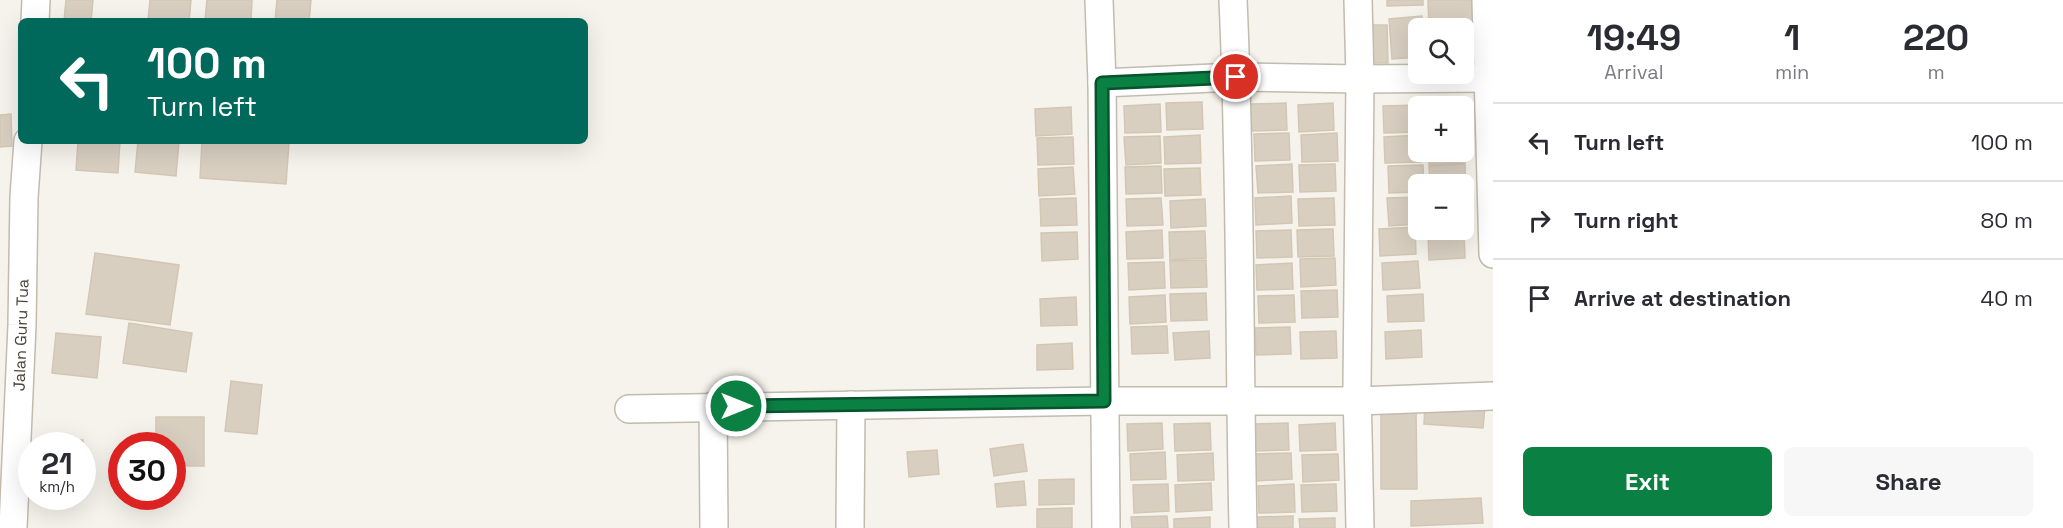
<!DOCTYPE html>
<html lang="en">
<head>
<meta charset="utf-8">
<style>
	:root { --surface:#fff; --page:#f7f7f7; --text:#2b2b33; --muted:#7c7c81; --line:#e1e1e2; --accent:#0b8043 }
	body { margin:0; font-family:"Space Grotesk",sans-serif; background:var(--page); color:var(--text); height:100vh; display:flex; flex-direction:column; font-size:22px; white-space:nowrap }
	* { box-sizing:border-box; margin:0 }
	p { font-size:20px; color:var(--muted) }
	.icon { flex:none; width:33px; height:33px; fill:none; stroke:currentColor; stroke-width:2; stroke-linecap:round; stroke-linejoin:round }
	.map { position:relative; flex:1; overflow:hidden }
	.drawer { display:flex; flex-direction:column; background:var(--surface); width:570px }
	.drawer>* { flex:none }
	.hud { position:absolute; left:18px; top:18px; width:570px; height:126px; border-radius:9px; box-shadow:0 6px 24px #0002; background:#00695c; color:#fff; overflow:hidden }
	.buttons { position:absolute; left:1408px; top:18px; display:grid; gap:12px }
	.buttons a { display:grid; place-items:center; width:66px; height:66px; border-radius:9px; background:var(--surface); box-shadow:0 6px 24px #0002; font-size:30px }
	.speed { position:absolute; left:18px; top:432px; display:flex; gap:12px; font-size:30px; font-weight:700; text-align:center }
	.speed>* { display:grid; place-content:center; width:78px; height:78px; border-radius:50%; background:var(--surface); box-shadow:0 6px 24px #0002; line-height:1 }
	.speed small { font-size:15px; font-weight:400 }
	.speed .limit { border:9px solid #d22; background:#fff; color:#111 }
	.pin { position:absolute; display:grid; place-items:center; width:51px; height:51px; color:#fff; margin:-26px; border:3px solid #fff; border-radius:50%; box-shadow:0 2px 6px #0007 }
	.me { position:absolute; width:66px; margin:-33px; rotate:90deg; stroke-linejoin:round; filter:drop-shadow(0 0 4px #0008) }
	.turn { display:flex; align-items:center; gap:21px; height:126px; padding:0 30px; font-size:27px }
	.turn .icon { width:78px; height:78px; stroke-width:2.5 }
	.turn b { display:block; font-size:42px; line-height:51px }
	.eta { display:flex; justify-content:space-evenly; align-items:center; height:102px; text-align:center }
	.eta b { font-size:36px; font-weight:800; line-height:42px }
	.action { display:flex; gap:12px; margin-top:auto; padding:12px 30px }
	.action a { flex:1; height:69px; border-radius:9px; background:var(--accent); color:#fff; font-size:24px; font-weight:800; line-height:69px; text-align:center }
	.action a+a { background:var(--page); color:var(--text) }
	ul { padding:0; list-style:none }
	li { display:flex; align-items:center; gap:18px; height:78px; padding:0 30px; border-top:2px solid var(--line) }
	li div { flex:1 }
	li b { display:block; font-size:22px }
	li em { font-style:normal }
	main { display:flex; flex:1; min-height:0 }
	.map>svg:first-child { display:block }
	.building { fill:#d8cfc1; stroke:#d3c7b4; stroke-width:1.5 }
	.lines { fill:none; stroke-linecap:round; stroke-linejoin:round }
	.minor-casing { stroke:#c2bbae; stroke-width:30 }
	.minor { stroke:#fff; stroke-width:27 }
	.route-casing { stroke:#07532c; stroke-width:15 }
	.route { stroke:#0b8043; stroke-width:10 }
	.labels { text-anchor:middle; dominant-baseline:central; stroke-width:4.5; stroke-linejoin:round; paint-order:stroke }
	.street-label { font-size:16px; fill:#4b4439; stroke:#fff }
</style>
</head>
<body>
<main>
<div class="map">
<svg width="1493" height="528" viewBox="0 0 1493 528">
	<rect width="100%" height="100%" fill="#f6f3ec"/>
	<!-- building -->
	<g class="building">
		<polygon points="66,0 93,0 91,21 64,21"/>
		<polygon points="150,0 191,0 189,21 148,21"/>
		<polygon points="207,0 252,0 251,21 205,21"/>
		<polygon points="277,0 311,0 309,21 275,21"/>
		<polygon points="1387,0 1423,0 1423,5 1387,6"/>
		<polygon points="1428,0 1472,0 1474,34 1464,34 1464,28 1429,28"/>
		<polygon points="1422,16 1423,28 1419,28 1419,57 1392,59 1389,19"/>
		<polygon points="1371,25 1387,25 1388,63 1372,63"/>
		<polygon points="1202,102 1203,129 1167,130 1166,103"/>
		<polygon points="1286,103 1287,130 1252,131 1250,104"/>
		<polygon points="1333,103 1334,130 1299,132 1298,105"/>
		<polygon points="1160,104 1161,132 1125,133 1124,106"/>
		<polygon points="1459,104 1459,106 1424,106 1424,105"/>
		<polygon points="1419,105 1419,132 1384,133 1383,106"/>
		<polygon points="1071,107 1072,134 1036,136 1035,109"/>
		<polygon points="11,114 12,146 0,147 0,115"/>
		<polygon points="1289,133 1290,160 1255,161 1254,134"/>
		<polygon points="1337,133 1338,161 1302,162 1301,135"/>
		<polygon points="1200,135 1201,163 1165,164 1164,137"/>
		<polygon points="1419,135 1421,162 1385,163 1384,137"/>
		<polygon points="1160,136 1161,163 1126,165 1124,137"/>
		<polygon points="1464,136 1465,163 1429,165 1429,152 1464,152"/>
		<polygon points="1073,137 1074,164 1038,165 1037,138"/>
		<polygon points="78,141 120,141 118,173 76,170"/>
		<polygon points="138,141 179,141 176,176 135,172"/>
		<polygon points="202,141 289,143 286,184 200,178"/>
		<polygon points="1292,164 1293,192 1258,193 1256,166"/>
		<polygon points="1335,164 1336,191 1300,192 1299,165"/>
		<polygon points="1465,164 1466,192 1464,192 1464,184 1430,184 1429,166"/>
		<polygon points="1423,165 1424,184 1419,184 1419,192 1389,193 1388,166"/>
		<polygon points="1161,166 1162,193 1126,194 1125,167"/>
		<polygon points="1073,167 1075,194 1039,196 1038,169"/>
		<polygon points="1200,168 1201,195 1165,196 1164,169"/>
		<polygon points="1291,196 1292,223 1256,225 1255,198"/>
		<polygon points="1419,197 1419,224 1389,226 1387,198"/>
		<polygon points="1076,198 1077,225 1041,226 1040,199"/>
		<polygon points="1161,198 1163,225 1127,226 1126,199"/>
		<polygon points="1334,198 1335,225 1299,226 1298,199"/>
		<polygon points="1205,199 1206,226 1171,228 1170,201"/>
		<polygon points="1415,227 1416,254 1380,256 1379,229"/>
		<polygon points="1333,229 1334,256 1298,257 1297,230"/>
		<polygon points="1162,230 1163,258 1127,259 1126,232"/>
		<polygon points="1291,230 1292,257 1257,258 1256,231"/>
		<polygon points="1205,231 1206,258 1170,260 1169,232"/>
		<polygon points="1464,231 1465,258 1429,260 1428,233"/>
		<polygon points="1077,232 1078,259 1042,261 1041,233"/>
		<polygon points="95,253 179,265 170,325 86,314"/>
		<polygon points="1335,258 1336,285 1301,287 1300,259"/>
		<polygon points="1206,260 1207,287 1171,288 1170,261"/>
		<polygon points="1418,261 1420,288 1383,290 1382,263"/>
		<polygon points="1164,262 1165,288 1129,290 1128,263"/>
		<polygon points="1292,263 1293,289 1257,290 1256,265"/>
		<polygon points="1337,290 1338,317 1302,318 1301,291"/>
		<polygon points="1206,293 1207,320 1171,321 1170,294"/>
		<polygon points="1423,294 1424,321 1388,322 1387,296"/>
		<polygon points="1165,295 1166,322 1130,324 1129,297"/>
		<polygon points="1294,295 1295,322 1259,323 1258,296"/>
		<polygon points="1076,297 1077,325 1041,326 1040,299"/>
		<polygon points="129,323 192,333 186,372 123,363"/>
		<polygon points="1167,326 1168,353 1132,354 1131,327"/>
		<polygon points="1290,327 1291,354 1256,355 1255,328"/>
		<polygon points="1421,330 1422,357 1386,359 1385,332"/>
		<polygon points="1209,331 1210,358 1175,360 1173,333"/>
		<polygon points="1336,331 1337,358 1301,359 1300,332"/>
		<polygon points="56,333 101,337 97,378 52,373"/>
		<polygon points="1072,343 1073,369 1037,370 1037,345"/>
		<polygon points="231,381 262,385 257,434 225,431"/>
		<polygon points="1425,403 1485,407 1483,428 1424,424"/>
		<polygon points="1381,406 1416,406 1417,489 1381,489"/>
		<polygon points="156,417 204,417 204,466 172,466 172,446 156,446"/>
		<polygon points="1162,423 1163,449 1128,451 1127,424"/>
		<polygon points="1210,423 1211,450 1175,451 1174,424"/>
		<polygon points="1288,423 1289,450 1253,451 1252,424"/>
		<polygon points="1335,423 1336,450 1300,451 1299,425"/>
		<polygon points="83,440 84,478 82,446 45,446 45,441"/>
		<polygon points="1023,444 1027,471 994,476 990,449"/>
		<polygon points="937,450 939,474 909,477 907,452"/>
		<polygon points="1165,452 1166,479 1131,480 1130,454"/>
		<polygon points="1213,453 1214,480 1178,481 1177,455"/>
		<polygon points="1291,453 1292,479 1256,481 1255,454"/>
		<polygon points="1338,454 1339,480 1303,482 1302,455"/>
		<polygon points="1074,479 1074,504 1039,505 1039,480"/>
		<polygon points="1024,481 1026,505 997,507 995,484"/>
		<polygon points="1211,483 1212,510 1176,512 1175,485"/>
		<polygon points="1168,484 1169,511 1134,513 1133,485"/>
		<polygon points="1294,484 1295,512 1259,513 1258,486"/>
		<polygon points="1336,484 1337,511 1302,512 1301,485"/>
		<polygon points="1481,498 1483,523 1411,526 1411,501"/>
		<polygon points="1072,508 1072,528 1037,528 1037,509"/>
		<polygon points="1167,516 1168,528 1132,528 1131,517"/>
		<polygon points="1293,516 1293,528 1257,528 1257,517"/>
		<polygon points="1210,517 1210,528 1174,528 1174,519"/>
		<polygon points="1335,518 1335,528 1300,528 1299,519"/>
	</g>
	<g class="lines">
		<defs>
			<g id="minor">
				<polyline points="1099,0 1102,83"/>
				<path d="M 1233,0 C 1241,176 1239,352 1243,528"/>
				<polyline points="1358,0 1360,79 1357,387 1360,528"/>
				<polyline points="1486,0 1493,254"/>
				<polyline points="35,21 36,0"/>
				<polyline points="713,406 714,528"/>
				<polyline points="629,409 1104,401 1358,401 1493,396"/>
				<polyline points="13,528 22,325 24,197 28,141"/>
				<polyline points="850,528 851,405"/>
				<polyline points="1106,528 1102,83 1236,77 1360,79 1493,78"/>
			</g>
		</defs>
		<!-- minor casing -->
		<use href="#minor" class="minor-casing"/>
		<!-- minor -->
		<use href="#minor" class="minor"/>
	</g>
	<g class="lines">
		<defs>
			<polyline id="route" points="736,406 1104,401 1102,83 1236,77"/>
		</defs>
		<!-- route casing -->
		<use href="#route" class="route-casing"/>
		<!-- route -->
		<use href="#route" class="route"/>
	</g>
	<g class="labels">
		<!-- street labels -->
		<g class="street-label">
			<text transform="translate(21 335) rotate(-88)">Jalan Guru Tua</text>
		</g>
	</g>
</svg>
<div class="buttons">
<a><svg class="icon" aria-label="search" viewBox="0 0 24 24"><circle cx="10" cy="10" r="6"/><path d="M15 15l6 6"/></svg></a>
<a>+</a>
<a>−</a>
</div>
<div class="speed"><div>21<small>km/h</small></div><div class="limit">30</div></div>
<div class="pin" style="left:1236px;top:77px;background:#d93025"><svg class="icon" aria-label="arrive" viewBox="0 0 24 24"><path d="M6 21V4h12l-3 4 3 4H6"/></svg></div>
<svg class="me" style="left:736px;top:406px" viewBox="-20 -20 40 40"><circle r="17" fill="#0b8043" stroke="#fff" stroke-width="3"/><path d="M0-11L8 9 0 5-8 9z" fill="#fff"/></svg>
<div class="hud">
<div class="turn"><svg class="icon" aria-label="left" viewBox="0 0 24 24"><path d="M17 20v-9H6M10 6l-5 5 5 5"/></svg><div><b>100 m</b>Turn left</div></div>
</div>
</div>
<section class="drawer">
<div class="eta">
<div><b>19:49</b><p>Arrival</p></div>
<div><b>1</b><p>min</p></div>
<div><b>220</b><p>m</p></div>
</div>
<ul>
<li><svg class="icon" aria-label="left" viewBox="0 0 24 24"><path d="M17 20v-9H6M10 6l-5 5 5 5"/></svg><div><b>Turn left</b></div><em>100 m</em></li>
<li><svg class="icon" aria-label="right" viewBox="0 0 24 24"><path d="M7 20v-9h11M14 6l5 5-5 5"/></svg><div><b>Turn right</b></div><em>80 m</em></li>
<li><svg class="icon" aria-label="arrive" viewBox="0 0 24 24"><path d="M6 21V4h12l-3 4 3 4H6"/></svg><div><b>Arrive at destination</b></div><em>40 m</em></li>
</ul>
<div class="action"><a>Exit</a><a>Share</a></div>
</section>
</main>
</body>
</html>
